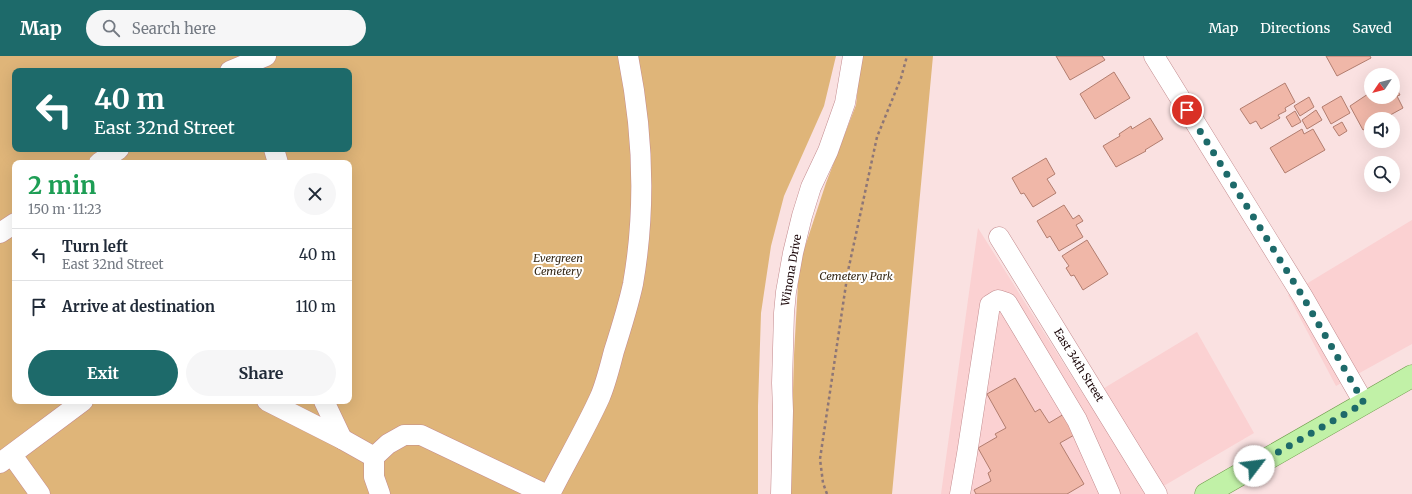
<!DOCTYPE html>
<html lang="en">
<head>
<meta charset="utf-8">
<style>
	:root { --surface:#fff; --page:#f6f6f7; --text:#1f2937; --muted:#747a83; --line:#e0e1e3; --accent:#1d6a6a }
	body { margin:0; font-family:Merriweather,serif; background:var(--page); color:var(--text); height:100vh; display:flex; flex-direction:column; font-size:15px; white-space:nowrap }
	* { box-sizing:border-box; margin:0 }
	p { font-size:13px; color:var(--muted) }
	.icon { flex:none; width:22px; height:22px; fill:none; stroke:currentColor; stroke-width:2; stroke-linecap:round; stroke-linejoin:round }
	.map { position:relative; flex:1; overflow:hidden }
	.drawer { position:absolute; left:12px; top:104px; width:340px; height:244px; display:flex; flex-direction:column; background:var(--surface); border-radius:8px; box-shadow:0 4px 16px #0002 }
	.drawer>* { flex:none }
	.guide { position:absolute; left:12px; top:12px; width:340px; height:84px; border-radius:8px; box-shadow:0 4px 16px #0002; background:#1d6a6a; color:#fff; overflow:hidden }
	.needle { width:26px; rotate:235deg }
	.controls { position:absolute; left:1364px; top:12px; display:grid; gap:8px }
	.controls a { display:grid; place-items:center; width:36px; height:36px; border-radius:50%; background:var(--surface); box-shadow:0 4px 16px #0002; font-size:20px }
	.pin { position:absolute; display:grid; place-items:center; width:34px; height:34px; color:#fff; margin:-17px; border:2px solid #fff; border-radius:50%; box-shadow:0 1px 4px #0007 }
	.me { position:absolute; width:44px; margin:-22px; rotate:60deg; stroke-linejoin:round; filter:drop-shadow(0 0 3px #0008) }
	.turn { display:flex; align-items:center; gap:14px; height:84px; padding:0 16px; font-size:18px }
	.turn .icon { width:52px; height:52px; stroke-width:2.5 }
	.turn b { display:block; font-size:28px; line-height:34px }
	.round { display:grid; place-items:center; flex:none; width:42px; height:42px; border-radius:21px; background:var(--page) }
	.overview { display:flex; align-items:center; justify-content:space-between; height:68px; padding:0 16px }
	h1 { font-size:24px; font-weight:700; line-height:30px; color:#1e9e55 }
	.cta { display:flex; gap:8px; margin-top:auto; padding:8px 16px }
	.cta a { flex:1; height:46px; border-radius:24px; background:var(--accent); color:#fff; font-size:16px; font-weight:700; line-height:46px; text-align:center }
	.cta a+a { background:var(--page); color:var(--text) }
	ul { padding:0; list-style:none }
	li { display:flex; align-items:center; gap:12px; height:52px; padding:0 16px; border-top:1px solid var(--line) }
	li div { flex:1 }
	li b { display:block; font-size:15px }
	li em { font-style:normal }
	header { display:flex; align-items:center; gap:24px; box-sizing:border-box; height:56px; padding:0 20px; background:var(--accent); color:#fff }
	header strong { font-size:19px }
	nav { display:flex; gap:22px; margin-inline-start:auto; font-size:14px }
	.search { width:280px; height:36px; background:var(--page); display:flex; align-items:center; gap:10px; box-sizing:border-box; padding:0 14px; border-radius:22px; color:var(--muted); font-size:15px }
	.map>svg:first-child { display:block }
	.built { fill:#fbd1d2 }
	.green { fill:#dfb579; fill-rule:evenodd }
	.building { fill:#f0b7a8; stroke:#b27d6f }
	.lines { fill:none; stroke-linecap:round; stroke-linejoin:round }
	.minor-casing { stroke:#c38b8e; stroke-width:21 }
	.major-casing { stroke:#6d994a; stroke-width:23 }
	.path { stroke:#8d7677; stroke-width:2.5; stroke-dasharray:3 3; stroke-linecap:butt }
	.minor { stroke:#fff; stroke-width:20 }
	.major { stroke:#c1f1a7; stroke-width:22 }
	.route { stroke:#1d6a6a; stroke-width:7; stroke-dasharray:0 12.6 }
	.labels { text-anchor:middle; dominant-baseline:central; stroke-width:4; stroke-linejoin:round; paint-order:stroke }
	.park-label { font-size:11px; font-style:italic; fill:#352816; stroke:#fff }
	.street-label { font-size:11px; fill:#1d090b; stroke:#fff }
</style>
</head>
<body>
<header>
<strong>Map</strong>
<div class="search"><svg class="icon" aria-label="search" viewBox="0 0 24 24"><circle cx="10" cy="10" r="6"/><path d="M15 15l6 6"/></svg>Search here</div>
<nav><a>Map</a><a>Directions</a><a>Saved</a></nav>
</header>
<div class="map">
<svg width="1412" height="438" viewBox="0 0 1412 438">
	<rect width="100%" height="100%" fill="#fae1e1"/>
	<!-- built -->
	<g class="built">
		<polygon points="1412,164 1412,288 1336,330 1288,239"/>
		<polygon points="978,172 1086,343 1197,276 1254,377 1150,438 941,438"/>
	</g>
	<!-- green -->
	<g class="green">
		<path d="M 0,0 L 836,0 L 824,50 L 784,140 L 771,190 L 761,257 L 758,350 L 758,438 L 0,438 ZM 15,15 L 349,15 L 349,93 L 15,93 ZM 15,107 L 349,107 L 349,345 L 15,345 Z"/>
		<polygon points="861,0 933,0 892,438 790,438 794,299 799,209 826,127 856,49"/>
	</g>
	<!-- building -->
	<g class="building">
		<polygon points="1056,0 1102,0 1105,4 1070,24"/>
		<polygon points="1326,0 1370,0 1371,2 1337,20"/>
		<polygon points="1114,16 1130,42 1095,63 1080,38"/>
		<polygon points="1393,26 1400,39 1397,40 1403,52 1383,63 1371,63 1371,70 1363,74 1350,50 1371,36 1371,41 1393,41"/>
		<polygon points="1285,27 1295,46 1285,52 1286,55 1278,59 1280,62 1261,73 1256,65 1250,68 1240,53"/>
		<polygon points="1341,40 1350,57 1331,68 1322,51"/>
		<polygon points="1309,41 1314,51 1300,60 1294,50"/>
		<polygon points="1316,54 1322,64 1307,73 1302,64"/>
		<polygon points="1295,55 1301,66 1292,71 1286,61"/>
		<polygon points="1150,62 1163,83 1145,94 1146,95 1116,111 1103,90 1120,80 1119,78 1131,70 1132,73"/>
		<polygon points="1342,66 1347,75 1339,80 1333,71"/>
		<polygon points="1302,73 1304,78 1313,73 1325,94 1285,117 1270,92"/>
		<polygon points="1046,102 1055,118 1047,123 1056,137 1033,151 1024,137 1021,138 1012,122"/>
		<polygon points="1064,149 1073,163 1079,159 1083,165 1076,169 1083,181 1059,195 1050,180 1047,182 1037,165"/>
		<polygon points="1087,184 1108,218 1083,234 1074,219 1071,220 1066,212 1069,210 1062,200"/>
		<polygon points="1015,322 1035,356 1040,353 1049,367 1064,358 1076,378 1060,387 1084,428 1067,438 976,438 974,434 991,425 988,417 991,415 978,392 997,381 995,378 1006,372 987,338"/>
	</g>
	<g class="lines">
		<defs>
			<g id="minor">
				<polyline points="1154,0 1303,241 1364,347"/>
				<polyline points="230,15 266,0"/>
				<polyline points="274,93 278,107"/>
				<polyline points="99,107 119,93"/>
				<polyline points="0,177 15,167"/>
				<polyline points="999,181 1157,438"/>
				<polyline points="267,345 342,383 374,401"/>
				<polyline points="324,345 342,383"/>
				<polyline points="12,399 40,438"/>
				<polyline points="0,407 83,345"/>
				<polyline points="380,438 374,421 374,401 388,388 404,379 421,379 545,438"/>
				<path d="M 550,438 C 566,406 585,374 600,341 C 606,327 610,310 614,295 C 621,273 628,251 633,228 C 646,153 643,75 628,0"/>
				<polyline points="781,438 783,355 782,327 784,257 786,236 793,197 802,160 811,131 828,95 845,47 853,0"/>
				<polyline points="960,438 967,398 990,249 998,244 1007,247 1077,364 1110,438"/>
			</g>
			<polyline id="major" points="1206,438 1412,320"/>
		</defs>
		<!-- minor casing -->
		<use href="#minor" class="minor-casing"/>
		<!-- major casing -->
		<use href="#major" class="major-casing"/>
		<!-- path -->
		<polyline class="path" points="827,438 823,427 820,403 848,215 877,81 901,22 907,0"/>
		<!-- minor -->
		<use href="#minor" class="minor"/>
		<!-- major -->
		<use href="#major" class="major"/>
	</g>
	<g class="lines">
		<!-- route -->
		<polyline class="route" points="1187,54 1303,241 1364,347 1254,410"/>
	</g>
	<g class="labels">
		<!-- park labels -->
		<g class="park-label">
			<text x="558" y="202">Evergreen<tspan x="558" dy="13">Cemetery</tspan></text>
			<text x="856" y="220">Cemetery Park</text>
		</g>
		<!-- street labels -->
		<g class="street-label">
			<text transform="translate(791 214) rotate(-80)">Winona Drive</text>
			<text transform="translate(1079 309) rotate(58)">East 34th Street</text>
		</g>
	</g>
</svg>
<div class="controls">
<a><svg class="needle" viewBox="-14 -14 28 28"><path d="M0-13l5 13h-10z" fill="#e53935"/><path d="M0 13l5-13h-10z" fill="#747a83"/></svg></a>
<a><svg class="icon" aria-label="sound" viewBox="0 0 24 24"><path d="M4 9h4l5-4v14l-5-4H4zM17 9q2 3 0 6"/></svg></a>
<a><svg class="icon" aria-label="search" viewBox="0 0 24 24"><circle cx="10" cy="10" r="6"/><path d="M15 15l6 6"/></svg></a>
</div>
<div class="pin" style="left:1187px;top:54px;background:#d93025"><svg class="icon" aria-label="arrive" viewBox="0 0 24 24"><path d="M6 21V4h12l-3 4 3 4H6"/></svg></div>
<svg class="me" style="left:1254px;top:410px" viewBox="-20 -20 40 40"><circle r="19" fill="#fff"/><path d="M0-13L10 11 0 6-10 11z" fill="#1d6a6a"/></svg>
<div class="guide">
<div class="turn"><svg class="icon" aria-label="left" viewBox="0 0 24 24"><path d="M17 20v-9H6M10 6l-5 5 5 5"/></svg><div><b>40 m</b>East 32nd Street</div></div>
</div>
<section class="drawer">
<div class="overview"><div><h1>2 min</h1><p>150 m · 11:23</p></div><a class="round"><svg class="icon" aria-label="close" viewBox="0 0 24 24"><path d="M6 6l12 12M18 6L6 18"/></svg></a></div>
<ul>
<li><svg class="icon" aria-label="left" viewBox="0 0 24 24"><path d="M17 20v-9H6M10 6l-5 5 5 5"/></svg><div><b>Turn left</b><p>East 32nd Street</p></div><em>40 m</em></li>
<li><svg class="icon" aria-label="arrive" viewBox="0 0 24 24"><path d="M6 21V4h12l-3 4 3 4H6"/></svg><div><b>Arrive at destination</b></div><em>110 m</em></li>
</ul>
<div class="cta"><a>Exit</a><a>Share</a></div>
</section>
</div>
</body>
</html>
